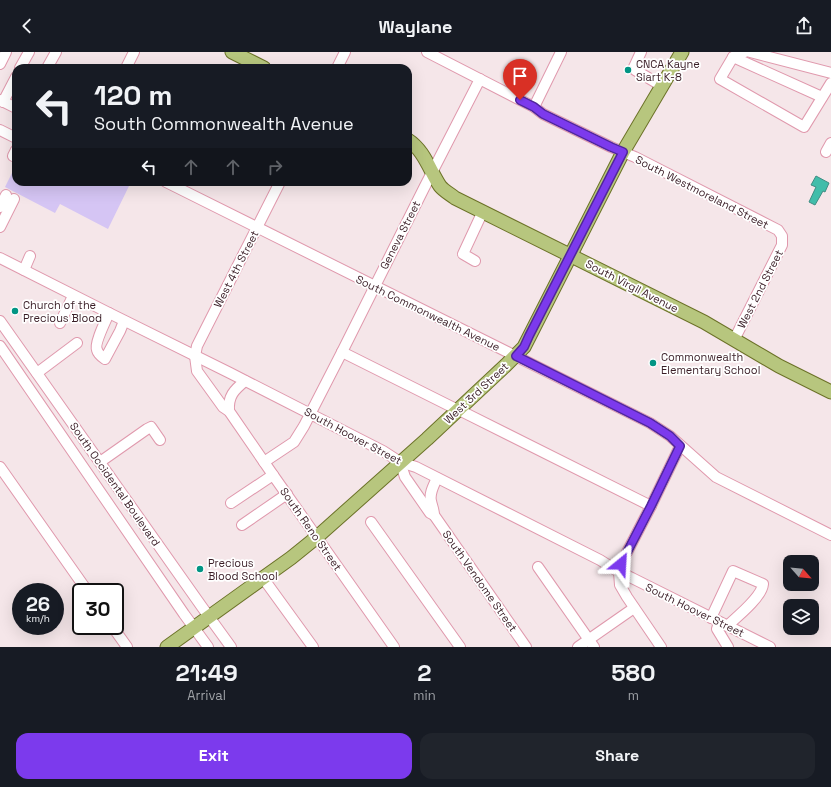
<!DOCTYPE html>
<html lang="en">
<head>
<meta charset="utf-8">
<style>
	:root { --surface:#171b24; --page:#20242c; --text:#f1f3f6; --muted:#9ea1a6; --accent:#7c3aed }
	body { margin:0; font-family:"Space Grotesk",sans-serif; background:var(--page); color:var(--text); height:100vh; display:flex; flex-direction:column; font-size:15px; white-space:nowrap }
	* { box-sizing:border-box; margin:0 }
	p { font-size:13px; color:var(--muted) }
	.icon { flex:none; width:22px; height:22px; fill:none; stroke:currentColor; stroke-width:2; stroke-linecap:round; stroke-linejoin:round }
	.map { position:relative; height:595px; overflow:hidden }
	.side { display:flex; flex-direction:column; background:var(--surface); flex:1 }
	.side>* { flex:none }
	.guide { position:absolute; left:12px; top:12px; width:400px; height:122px; border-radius:12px; box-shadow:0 4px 16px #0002; background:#171b24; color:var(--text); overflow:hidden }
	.needle { width:26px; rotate:117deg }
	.fabs { position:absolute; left:783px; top:503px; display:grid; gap:8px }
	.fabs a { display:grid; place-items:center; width:36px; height:36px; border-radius:8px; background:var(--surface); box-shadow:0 4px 16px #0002; font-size:20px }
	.speed { position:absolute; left:12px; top:531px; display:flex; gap:8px; font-size:20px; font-weight:700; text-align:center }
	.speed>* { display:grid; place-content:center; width:52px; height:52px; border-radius:50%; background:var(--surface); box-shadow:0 4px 16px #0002; line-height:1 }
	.speed small { font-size:10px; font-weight:400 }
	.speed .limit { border:2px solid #111; border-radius:6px; background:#fff; color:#111 }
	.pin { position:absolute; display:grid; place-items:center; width:34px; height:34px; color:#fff; margin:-41px -17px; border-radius:50% 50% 50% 0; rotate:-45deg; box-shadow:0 0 4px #0007 }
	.pin .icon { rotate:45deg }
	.me { position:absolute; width:44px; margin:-22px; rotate:27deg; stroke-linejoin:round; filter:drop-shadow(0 0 3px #0008) }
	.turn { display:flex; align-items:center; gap:14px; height:84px; padding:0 16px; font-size:18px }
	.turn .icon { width:52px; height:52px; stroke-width:2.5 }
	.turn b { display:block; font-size:28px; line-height:34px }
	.lanes { display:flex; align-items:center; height:38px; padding:0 16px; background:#0003; justify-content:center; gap:20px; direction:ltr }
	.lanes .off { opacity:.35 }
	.eta { display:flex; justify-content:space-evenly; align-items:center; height:68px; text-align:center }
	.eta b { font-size:24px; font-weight:700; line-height:28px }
	.button { display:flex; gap:8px; margin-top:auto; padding:8px 16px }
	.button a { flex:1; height:46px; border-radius:12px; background:var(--accent); color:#fff; font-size:16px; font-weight:700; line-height:46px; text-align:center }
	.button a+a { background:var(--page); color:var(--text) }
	header { display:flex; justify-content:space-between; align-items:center; height:52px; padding:0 16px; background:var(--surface); font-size:18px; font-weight:700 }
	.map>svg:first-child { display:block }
	.green { fill:#d5c5f4 }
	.water { fill:#41bdaa; stroke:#3f8d83 }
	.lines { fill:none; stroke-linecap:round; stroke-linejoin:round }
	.minor-casing { stroke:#e099ad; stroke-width:12 }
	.major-casing { stroke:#6c7228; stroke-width:15 }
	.minor { stroke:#fff; stroke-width:10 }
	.major { stroke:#b7c67e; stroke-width:13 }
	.route-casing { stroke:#51269a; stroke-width:10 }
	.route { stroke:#7c3aed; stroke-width:7 }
	.poi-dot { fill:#019584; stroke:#fff; stroke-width:1.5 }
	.labels { text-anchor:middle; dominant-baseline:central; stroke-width:3.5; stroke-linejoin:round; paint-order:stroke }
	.poi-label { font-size:11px; fill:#3a1e27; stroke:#fff; text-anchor:start }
	.street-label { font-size:11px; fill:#3a1e27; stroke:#fff }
</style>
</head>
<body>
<header><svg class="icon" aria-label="back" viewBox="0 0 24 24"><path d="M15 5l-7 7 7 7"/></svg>Waylane<svg class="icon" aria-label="share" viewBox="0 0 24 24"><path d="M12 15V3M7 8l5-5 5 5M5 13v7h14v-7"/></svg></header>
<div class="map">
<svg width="831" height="595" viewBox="0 0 831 595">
	<rect width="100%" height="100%" fill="#f5e6e9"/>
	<!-- green -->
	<polygon class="green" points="16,113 16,130 120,130 129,134 108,177 60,152 55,161 5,135"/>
	<!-- water -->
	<polygon class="water" points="816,124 829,131 825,140 823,139 815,153 809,150 816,135 811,133"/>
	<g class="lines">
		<defs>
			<g id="minor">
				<polyline points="427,0 534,55 543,62 611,95 635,105 778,178 782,184 782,193 734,288"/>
				<polyline points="641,0 634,15 635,18 662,34"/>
				<polyline points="745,0 733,5 720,27 804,75 831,31"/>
				<polyline points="750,0 831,21"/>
				<polyline points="733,5 822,45"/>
				<polyline points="0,12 6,0"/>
				<polyline points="20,16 29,0"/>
				<polyline points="47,16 56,0"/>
				<polyline points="126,16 134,0"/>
				<polyline points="337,16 345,0"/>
				<polyline points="0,48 16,56"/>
				<polyline points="3,50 16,25"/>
				<polyline points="534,55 561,0"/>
				<polyline points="0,78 16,86"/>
				<polyline points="826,100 831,91"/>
				<polyline points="13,104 16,98"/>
				<polyline points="166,130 650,371 670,384 716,425 831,483"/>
				<polyline points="280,130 197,294 195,304 197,319 223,355 229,359 273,423 394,595"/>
				<polyline points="0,155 6,143"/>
				<polyline points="0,175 14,147"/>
				<polyline points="0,206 109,261 230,321 383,399 400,410 416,415 600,508 619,520 632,526 770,595"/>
				<polyline points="475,209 463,202 483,159"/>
				<polyline points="24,218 30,204"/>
				<path d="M 109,261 C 106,268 94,292 97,298 C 98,302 102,305 105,307 L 120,279 L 124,269"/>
				<polyline points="0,269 202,555 231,595"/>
				<polyline points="60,271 73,244"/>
				<polyline points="0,294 184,562 208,595"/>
				<polyline points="342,300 458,358"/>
				<polyline points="37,321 77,291"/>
				<polyline points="459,358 651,454"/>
				<path d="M 229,359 C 228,344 234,338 245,329"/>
				<polyline points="100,410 147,377 151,375 160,388"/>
				<polyline points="264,410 294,390 304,374 342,300 424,136 480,27"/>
				<polyline points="400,410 405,425 430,461 434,463"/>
				<polyline points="0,415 88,540"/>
				<path d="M 437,426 C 434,433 429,441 431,449 C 432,454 434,458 434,463 L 526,595"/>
				<polyline points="231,451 273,423"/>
				<polyline points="371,470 460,595"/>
				<polyline points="242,473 287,442"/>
				<polyline points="538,515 594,595"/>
				<polyline points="263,526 313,595"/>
				<path d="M 711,566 L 733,519 L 763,532 C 762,545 737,565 727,574"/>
				<polyline points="719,570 717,577 728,595"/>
				<polyline points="112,574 127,595"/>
				<polyline points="578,595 634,556"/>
				<polyline points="661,595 627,545 620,533 619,520 624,506 651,454 680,394"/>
			</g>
			<g id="major">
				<polyline points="232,0 264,16"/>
				<path d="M 408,88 C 424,98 430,119 440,134 C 444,139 450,142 455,146 L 704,270 L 779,314 L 831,340"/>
				<polyline points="167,595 291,506 317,485 427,387 506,313 524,295 623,100 682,0"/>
			</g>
		</defs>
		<!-- minor casing -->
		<use href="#minor" class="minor-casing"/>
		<!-- major casing -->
		<use href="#major" class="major-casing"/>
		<!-- minor -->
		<use href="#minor" class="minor"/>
		<!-- major -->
		<use href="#major" class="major"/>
	</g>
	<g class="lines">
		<defs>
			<polyline id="route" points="520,48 534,55 543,62 611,95 623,100 529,284 524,295 516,304 650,371 670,384 680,394 651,454 621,512"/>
		</defs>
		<!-- route casing -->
		<use href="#route" class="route-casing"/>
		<!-- route -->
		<use href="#route" class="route"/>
	</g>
	<!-- markers -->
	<g class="poi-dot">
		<circle cx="628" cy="18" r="4"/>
		<circle cx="15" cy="259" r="4"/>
		<circle cx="653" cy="311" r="4"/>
		<circle cx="200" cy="517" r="4"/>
	</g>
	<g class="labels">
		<!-- poi labels -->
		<g class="poi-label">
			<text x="636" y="12">CNCA Kayne<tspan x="636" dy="13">Siart K-8</tspan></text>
			<text x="23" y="253">Church of the<tspan x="23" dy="13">Precious Blood</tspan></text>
			<text x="661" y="305">Commonwealth<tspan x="661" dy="13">Elementary School</tspan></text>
			<text x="208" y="511">Precious<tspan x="208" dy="13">Blood School</tspan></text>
		</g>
		<!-- street labels -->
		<g class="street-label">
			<text transform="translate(702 140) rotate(27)">South Westmoreland Street</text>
			<text transform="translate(400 183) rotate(-63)">Geneva Street</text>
			<text transform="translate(236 217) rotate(-63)">West 4th Street</text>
			<text transform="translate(632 234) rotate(27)">South Virgil Avenue</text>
			<text transform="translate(760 237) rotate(-63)">West 2nd Street</text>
			<text transform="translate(428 261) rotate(26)">South Commonwealth Avenue</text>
			<text transform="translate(476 341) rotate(-43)">West 3rd Street</text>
			<text transform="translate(353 384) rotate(28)">South Hoover Street</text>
			<text transform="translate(115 432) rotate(55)">South Occidental Boulevard</text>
			<text transform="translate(311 477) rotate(55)">South Reno Street</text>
			<text transform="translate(480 529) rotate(55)">South Vendome Street</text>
			<text transform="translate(695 558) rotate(26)">South Hoover Street</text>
		</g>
	</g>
</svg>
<div class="fabs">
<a><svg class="needle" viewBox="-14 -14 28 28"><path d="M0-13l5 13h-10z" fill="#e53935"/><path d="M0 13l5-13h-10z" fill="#9ea1a6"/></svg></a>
<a><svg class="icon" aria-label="layers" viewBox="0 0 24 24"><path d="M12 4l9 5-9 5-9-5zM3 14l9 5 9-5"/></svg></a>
</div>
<div class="speed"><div>26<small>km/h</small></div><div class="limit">30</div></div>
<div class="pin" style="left:520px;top:48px;background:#d93025"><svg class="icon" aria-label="arrive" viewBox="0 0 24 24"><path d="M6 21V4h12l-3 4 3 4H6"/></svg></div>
<svg class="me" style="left:621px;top:512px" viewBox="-20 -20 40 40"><path d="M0-17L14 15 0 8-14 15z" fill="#7c3aed" stroke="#fff" stroke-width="4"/></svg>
<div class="guide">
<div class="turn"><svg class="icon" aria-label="left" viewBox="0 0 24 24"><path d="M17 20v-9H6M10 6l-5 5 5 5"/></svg><div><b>120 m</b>South Commonwealth Avenue</div></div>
<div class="lanes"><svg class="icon" aria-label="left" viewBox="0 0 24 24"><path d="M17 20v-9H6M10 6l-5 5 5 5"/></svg><svg class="icon off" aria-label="ahead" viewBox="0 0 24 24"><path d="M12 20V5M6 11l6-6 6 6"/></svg><svg class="icon off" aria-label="ahead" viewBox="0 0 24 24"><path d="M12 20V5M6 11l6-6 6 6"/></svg><svg class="icon off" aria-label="right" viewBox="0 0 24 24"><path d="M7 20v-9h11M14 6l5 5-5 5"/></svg></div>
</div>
</div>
<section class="side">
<div class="eta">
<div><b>21:49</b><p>Arrival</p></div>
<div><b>2</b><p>min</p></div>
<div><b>580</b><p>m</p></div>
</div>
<div class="button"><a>Exit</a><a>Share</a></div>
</section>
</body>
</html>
